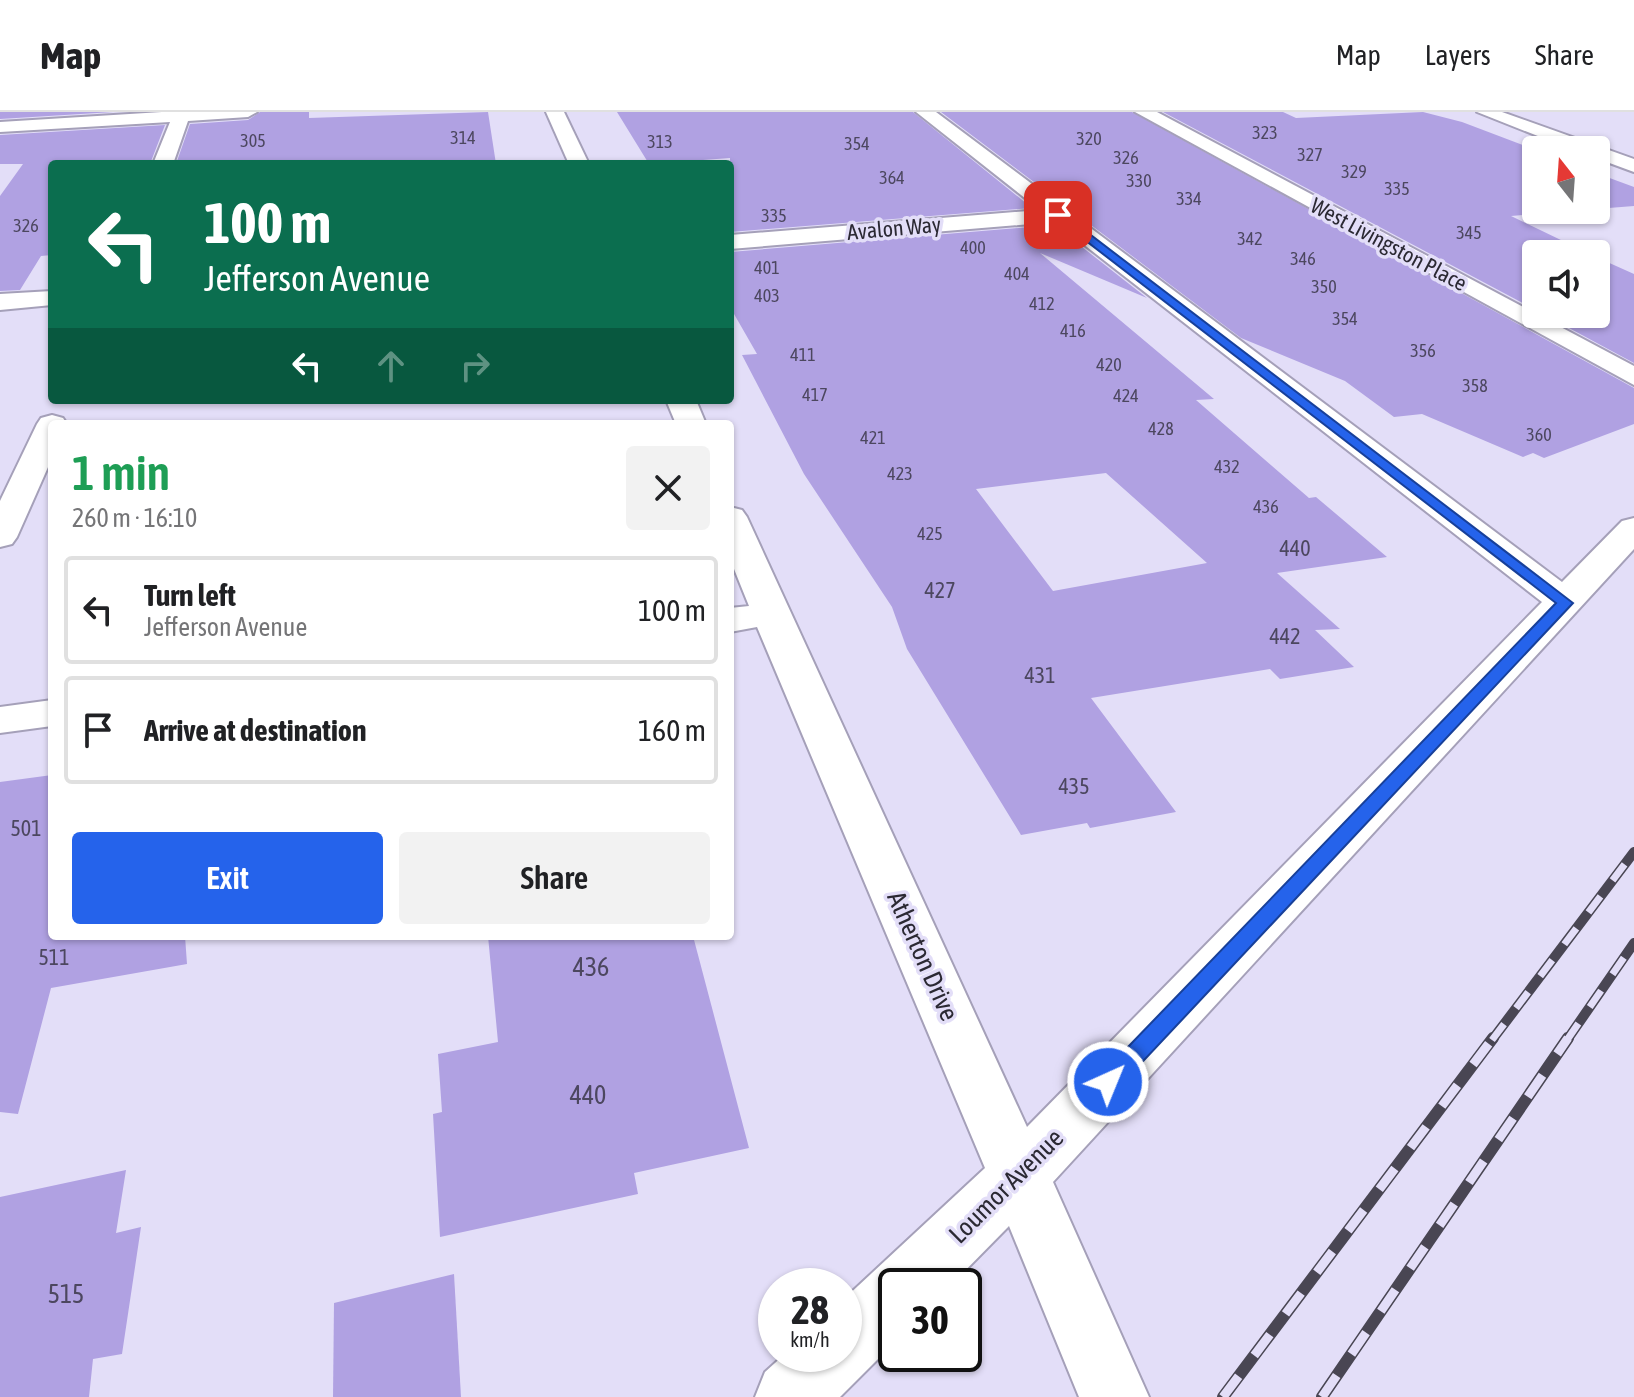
<!DOCTYPE html>
<html lang="en">
<head>
<meta charset="utf-8">
<style>
	:root { --surface:#fff; --page:#f2f2f2; --text:#202124; --muted:#757577; --line:#e0e0e0; --accent:#2563eb }
	body { margin:0; font-family:"Asap Condensed",sans-serif; background:var(--page); color:var(--text); height:100vh; display:flex; flex-direction:column; font-size:30px; white-space:nowrap }
	* { box-sizing:border-box; margin:0 }
	p { font-size:26px; color:var(--muted) }
	.icon { flex:none; width:44px; height:44px; fill:none; stroke:currentColor; stroke-width:2; stroke-linecap:round; stroke-linejoin:round }
	.map { position:relative; flex:1; overflow:hidden }
	.side { position:absolute; left:48px; top:308px; width:686px; height:520px; display:flex; flex-direction:column; background:var(--surface); border-radius:8px; box-shadow:0 2px 6px #0004 }
	.side>* { flex:none }
	.hud { position:absolute; left:48px; top:48px; width:686px; height:244px; border-radius:8px; box-shadow:0 2px 6px #0004; background:#0b6e4f; color:#fff; overflow:hidden }
	.needle { width:52px; rotate:343deg }
	.tools { position:absolute; left:1522px; top:24px; display:grid; gap:16px }
	.tools a { display:grid; place-items:center; width:88px; height:88px; border-radius:8px; background:var(--surface); box-shadow:0 2px 6px #0004; font-size:40px }
	.speed { position:absolute; left:758px; top:1156px; display:flex; gap:16px; font-size:40px; font-weight:700; text-align:center }
	.speed>* { display:grid; place-content:center; width:104px; height:104px; border-radius:50%; background:var(--surface); box-shadow:0 2px 6px #0004; line-height:1 }
	.speed small { font-size:20px; font-weight:400 }
	.speed .limit { border:4px solid #111; border-radius:12px; background:#fff; color:#111 }
	.pin { position:absolute; display:grid; place-items:center; width:68px; height:68px; color:#fff; margin:-34px; border-radius:16px; box-shadow:0 4px 12px #0006 }
	.me { position:absolute; width:88px; margin:-44px; rotate:44deg; stroke-linejoin:round; filter:drop-shadow(0 0 6px #0008) }
	.turn { display:flex; align-items:center; gap:28px; height:168px; padding:0 24px; font-size:36px }
	.turn .icon { width:104px; height:104px; stroke-width:2.5 }
	.turn b { display:block; font-size:56px; line-height:68px }
	.lanes { display:flex; align-items:center; height:76px; padding:0 24px; background:#0003; justify-content:center; gap:40px; direction:ltr }
	.lanes .off { opacity:.35 }
	.round { display:grid; place-items:center; flex:none; width:84px; height:84px; border-radius:8px; background:var(--page) }
	.summary { display:flex; align-items:center; justify-content:space-between; height:136px; padding:0 24px }
	h1 { font-size:48px; font-weight:600; line-height:60px; color:#1e9e55 }
	.button { display:flex; gap:16px; margin-top:auto; padding:16px 24px }
	.button a { flex:1; height:92px; border-radius:8px; background:var(--accent); color:#fff; font-size:32px; font-weight:600; line-height:92px; text-align:center }
	.button a+a { background:var(--page); color:var(--text) }
	ul { padding:0; list-style:none }
	li { display:flex; align-items:center; gap:24px; height:108px; margin:0 16px 12px; padding:0 8px; border:4px solid var(--line); border-radius:8px }
	li div { flex:1 }
	li b { display:block; font-size:30px }
	li em { font-style:normal }
	header { display:flex; align-items:center; gap:48px; box-sizing:border-box; height:112px; padding:0 40px; background:var(--surface); border-bottom:2px solid var(--line) }
	header strong { font-size:38px }
	nav { display:flex; gap:44px; margin-inline-start:auto; font-size:28px }
	.map>svg:first-child { display:block }
	.building { fill:#b0a1e2; fill-rule:evenodd }
	.lines { fill:none; stroke-linecap:round; stroke-linejoin:round }
	.street-casing { stroke:#a5a0b9; stroke-width:4 }
	.street { fill:#fff; fill-rule:evenodd }
	.rail-far1-casing { stroke:#494653; stroke-width:10 }
	.rail-casing { stroke:#494653; stroke-width:12 }
	.rail-far1 { stroke:#e3def8; stroke-width:7; stroke-dasharray:20; stroke-linecap:butt }
	.rail { stroke:#e3def8; stroke-width:9; stroke-dasharray:26; stroke-linecap:butt }
	.route { fill:#2563eb; stroke:#184099; stroke-width:2 }
	.labels { text-anchor:middle; dominant-baseline:central; stroke-width:7; stroke-linejoin:round; paint-order:stroke }
	.far-number-label { font-size:18px; fill:#4c475f }
	.far-street-label { font-size:22px; fill:#2b2933; stroke:#e3def8 }
	.number-label { font-size:22px; fill:#4c475f }
	.street-label { font-size:26px; fill:#2b2933; stroke:#e3def8 }
	.near-number-label { font-size:26px; fill:#4c475f }
</style>
</head>
<body>
<header>
<strong>Map</strong>
<nav><a>Map</a><a>Layers</a><a>Share</a></nav>
</header>
<div class="map">
<svg width="1634" height="1285" viewBox="0 0 1634 1285">
	<rect width="100%" height="100%" fill="#e3def8"/>
	<!-- building -->
	<g class="building">
		<polygon points="0,0 113,0 0,7"/>
		<polygon points="260,0 309,0 309,6 488,0 496,52 176,52 190,12 248,8"/>
		<polygon points="617,0 913,0 1032,96 730,120 730,46 649,52"/>
		<polygon points="941,0 1132,0 1634,276 1634,312 1544,346 1533,341 1523,345 1422,302 1394,305 1345,269 1241,226"/>
		<polygon points="1163,0 1283,0 1296,6 1423,0 1462,10 1536,38 1536,98 1584,98 1511,104 1590,142 1536,142 1536,198"/>
		<polygon points="165,13 150,52 52,52 52,143 41,144 20,178 0,179 0,84 23,52 0,52 0,23"/>
		<polygon points="1596,61 1634,75 1634,94 1596,97"/>
		<path d="M 1054,113 L 1147,186 L 1040,141 L 1214,287 L 1196,288 L 1309,386 L 1316,385 L 1387,445 L 1277,461 L 1340,517 L 1315,518 L 1354,555 L 1280,567 L 1270,557 L 1091,586 L 1176,700 L 1090,716 L 1087,711 L 1021,723 L 907,537 L 892,495 L 804,362 L 742,243 L 757,242 L 730,195 L 730,140 ZM 1106,361 L 1207,451 L 1053,479 L 976,377 Z"/>
		<polygon points="1596,145 1634,162 1634,251 1543,202 1596,202"/>
		<polygon points="52,663 52,824 185,824 187,852 51,876 18,1002 0,1000 0,670"/>
		<polygon points="488,824 693,824 749,1036 634,1061 638,1082 440,1125 433,1002 442,1000 438,942 498,930"/>
		<polygon points="126,1058 116,1121 141,1115 122,1242 93,1247 89,1285 0,1285 0,1085"/>
		<polygon points="454,1162 461,1285 333,1285 334,1191"/>
	</g>
	<g class="lines">
		<defs>
			<g id="street">
				<polygon points="162,0 257,0 248,5 188,9 173,52 153,52 170,10 0,20 0,10"/>
				<polygon points="546,0 564,0 589,52 569,52"/>
				<polygon points="916,0 936,0 1562,470 1622,409 1634,406 1634,437 1053,1070 1149,1285 1079,1285 1009,1114 950,1174 896,1174 896,1229 840,1285 755,1285 765,1260 785,1242 844,1242 844,1187 985,1056 757,515 730,520 730,496 749,494 730,447 730,395 742,398 747,405 1027,1015 1542,490 1055,110 730,137 730,123 1040,98"/>
				<polygon points="1135,0 1157,0 1634,254 1634,273"/>
				<polygon points="1477,0 1502,0 1634,47 1634,60 1596,46 1596,38 1573,38"/>
				<polygon points="52,179 52,193 0,198 0,182"/>
				<polygon points="666,288 696,288 706,312 676,312"/>
				<polygon points="52,303 63,306 67,312 52,312 52,346 17,425 12,432 0,435 0,389 37,312 41,306"/>
				<polygon points="52,588 52,614 0,621 0,595"/>
			</g>
		</defs>
		<!-- street casing -->
		<use href="#street" class="street-casing"/>
		<!-- street -->
		<use href="#street" class="street"/>
		<defs>
			<g id="rail-far1">
				<polyline points="1492,928 1634,740"/>
				<polyline points="1567,928 1634,831"/>
			</g>
			<g id="rail">
				<polyline points="1223,1285 1493,926"/>
				<polyline points="1322,1285 1568,926"/>
			</g>
		</defs>
		<!-- rail-far1 casing -->
		<use href="#rail-far1" class="rail-far1-casing"/>
		<!-- rail casing -->
		<use href="#rail" class="rail-casing"/>
		<!-- rail-far1 -->
		<use href="#rail-far1" class="rail-far1"/>
		<!-- rail -->
		<use href="#rail" class="rail"/>
	</g>
	<!-- route -->
	<polygon class="route" points="1055,101 1062,101 1573,491 1117,977 1108,980 1100,977 1096,970 1100,964 1556,491 1055,105"/>
	<g class="labels">
		<!-- far-number labels -->
		<g class="far-number-label">
			<text x="1265" y="20">323</text>
			<text x="463" y="25">314</text>
			<text x="1089" y="26">320</text>
			<text x="253" y="28">305</text>
			<text x="660" y="29">313</text>
			<text x="857" y="31">354</text>
			<text x="1310" y="42">327</text>
			<text x="1126" y="45">326</text>
			<text x="1354" y="59">329</text>
			<text x="892" y="65">364</text>
			<text x="1139" y="68">330</text>
			<text x="1397" y="76">335</text>
			<text x="1189" y="86">334</text>
			<text x="774" y="103">335</text>
			<text x="26" y="113">326</text>
			<text x="1469" y="120">345</text>
			<text x="1250" y="126">342</text>
			<text x="973" y="135">400</text>
			<text x="1303" y="146">346</text>
			<text x="767" y="155">401</text>
			<text x="1017" y="161">404</text>
			<text x="1324" y="174">350</text>
			<text x="767" y="183">403</text>
			<text x="1042" y="191">412</text>
			<text x="1345" y="206">354</text>
			<text x="1073" y="218">416</text>
			<text x="1423" y="238">356</text>
			<text x="803" y="242">411</text>
			<text x="1109" y="252">420</text>
			<text x="1475" y="273">358</text>
			<text x="815" y="282">417</text>
			<text x="1126" y="283">424</text>
			<text x="1161" y="316">428</text>
			<text x="1539" y="322">360</text>
			<text x="873" y="325">421</text>
			<text x="1227" y="354">432</text>
			<text x="900" y="361">423</text>
			<text x="1266" y="394">436</text>
			<text x="930" y="421">425</text>
		</g>
		<!-- far-street labels -->
		<g class="far-street-label">
			<text transform="translate(894 116) rotate(-5)">Avalon Way</text>
			<text transform="translate(1389 132) rotate(28)">West Livingston Place</text>
		</g>
		<!-- number labels -->
		<g class="number-label">
			<text x="1295" y="436">440</text>
			<text x="940" y="478">427</text>
			<text x="1285" y="524">442</text>
			<text x="1040" y="563">431</text>
			<text x="1074" y="674">435</text>
			<text x="26" y="716">501</text>
			<text x="54" y="845">511</text>
		</g>
		<!-- street labels -->
		<g class="street-label">
			<text transform="translate(923 844) rotate(66)">Atherton Drive</text>
			<text transform="translate(1006 1074) rotate(-45)">Loumor Avenue</text>
		</g>
		<!-- near-number labels -->
		<g class="near-number-label">
			<text x="591" y="855">436</text>
			<text x="588" y="983">440</text>
			<text x="66" y="1182">515</text>
		</g>
	</g>
</svg>
<div class="tools">
<a><svg class="needle" viewBox="-14 -14 28 28"><path d="M0-13l5 13h-10z" fill="#e53935"/><path d="M0 13l5-13h-10z" fill="#757577"/></svg></a>
<a><svg class="icon" aria-label="sound" viewBox="0 0 24 24"><path d="M4 9h4l5-4v14l-5-4H4zM17 9q2 3 0 6"/></svg></a>
</div>
<div class="speed"><div>28<small>km/h</small></div><div class="limit">30</div></div>
<div class="pin" style="left:1058px;top:103px;background:#d93025"><svg class="icon" aria-label="arrive" viewBox="0 0 24 24"><path d="M6 21V4h12l-3 4 3 4H6"/></svg></div>
<svg class="me" style="left:1108px;top:970px" viewBox="-20 -20 40 40"><circle r="17" fill="#2563eb" stroke="#fff" stroke-width="3"/><path d="M0-11L8 9 0 5-8 9z" fill="#fff"/></svg>
<div class="hud">
<div class="turn"><svg class="icon" aria-label="left" viewBox="0 0 24 24"><path d="M17 20v-9H6M10 6l-5 5 5 5"/></svg><div><b>100 m</b>Jefferson Avenue</div></div>
<div class="lanes"><svg class="icon" aria-label="left" viewBox="0 0 24 24"><path d="M17 20v-9H6M10 6l-5 5 5 5"/></svg><svg class="icon off" aria-label="ahead" viewBox="0 0 24 24"><path d="M12 20V5M6 11l6-6 6 6"/></svg><svg class="icon off" aria-label="right" viewBox="0 0 24 24"><path d="M7 20v-9h11M14 6l5 5-5 5"/></svg></div>
</div>
<section class="side">
<div class="summary"><div><h1>1 min</h1><p>260 m · 16:10</p></div><a class="round"><svg class="icon" aria-label="close" viewBox="0 0 24 24"><path d="M6 6l12 12M18 6L6 18"/></svg></a></div>
<ul>
<li><svg class="icon" aria-label="left" viewBox="0 0 24 24"><path d="M17 20v-9H6M10 6l-5 5 5 5"/></svg><div><b>Turn left</b><p>Jefferson Avenue</p></div><em>100 m</em></li>
<li><svg class="icon" aria-label="arrive" viewBox="0 0 24 24"><path d="M6 21V4h12l-3 4 3 4H6"/></svg><div><b>Arrive at destination</b></div><em>160 m</em></li>
</ul>
<div class="button"><a>Exit</a><a>Share</a></div>
</section>
</div>
</body>
</html>
